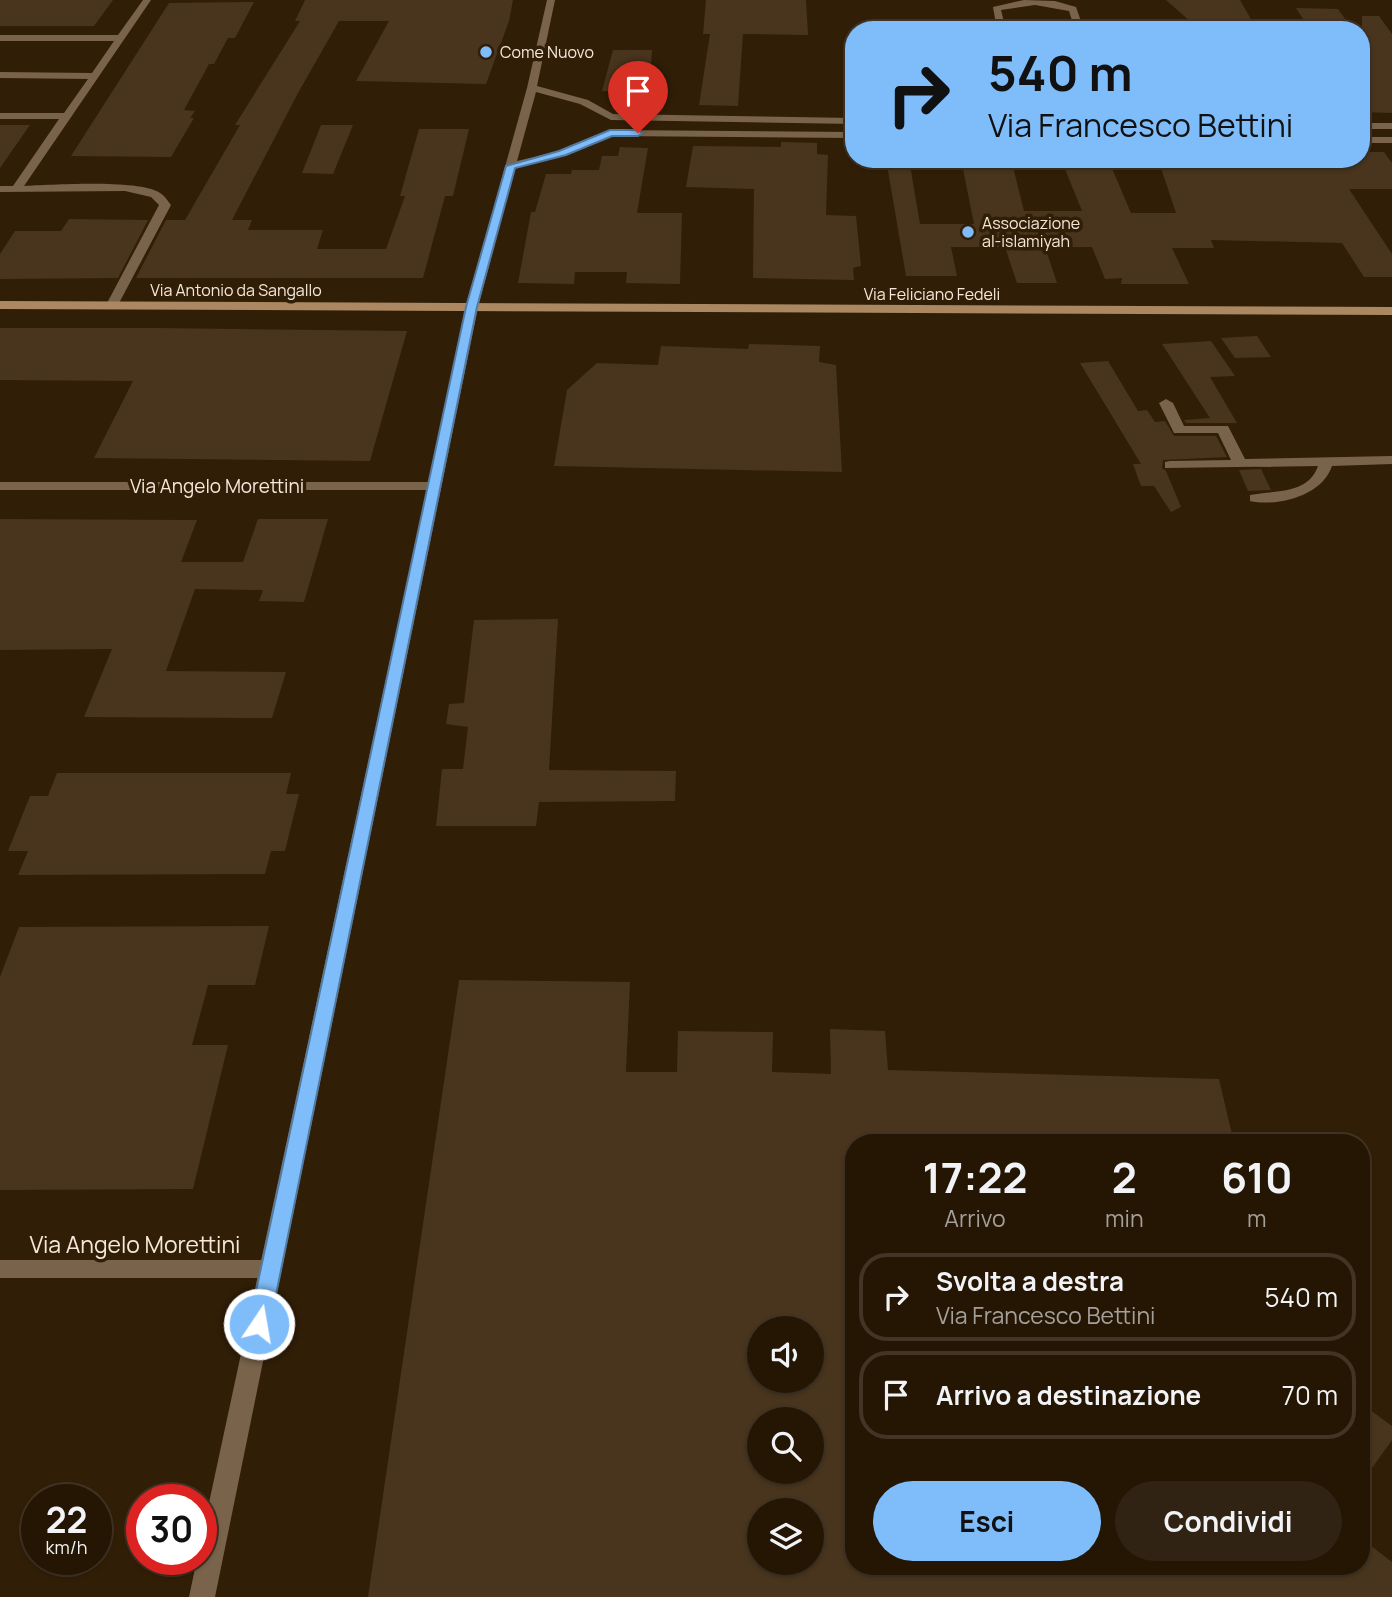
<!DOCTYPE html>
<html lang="it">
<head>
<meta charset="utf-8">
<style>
	:root { --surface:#251604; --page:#312313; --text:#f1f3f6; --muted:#a39f9a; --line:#423526; --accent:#7fbdfa }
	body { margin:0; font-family:Manrope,sans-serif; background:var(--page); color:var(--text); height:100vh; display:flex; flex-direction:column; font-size:26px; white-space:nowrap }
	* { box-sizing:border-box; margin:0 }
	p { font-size:23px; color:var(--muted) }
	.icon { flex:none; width:38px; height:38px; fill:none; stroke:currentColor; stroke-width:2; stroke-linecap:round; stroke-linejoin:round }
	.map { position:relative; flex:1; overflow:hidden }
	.panel { position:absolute; left:845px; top:1134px; width:525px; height:441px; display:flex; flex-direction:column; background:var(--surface); border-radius:28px; box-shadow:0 2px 5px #0004,0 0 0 2px var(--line) }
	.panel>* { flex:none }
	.guide { position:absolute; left:845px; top:21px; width:525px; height:147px; border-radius:28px; box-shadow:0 2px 5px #0004,0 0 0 2px var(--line); background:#7fbdfa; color:#111; overflow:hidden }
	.controls { position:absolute; left:747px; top:1316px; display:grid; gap:14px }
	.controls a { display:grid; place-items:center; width:77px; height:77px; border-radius:50%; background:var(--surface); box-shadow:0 2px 5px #0004,0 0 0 2px var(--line); font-size:35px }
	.speed { position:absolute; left:21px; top:1484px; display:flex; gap:14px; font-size:35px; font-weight:700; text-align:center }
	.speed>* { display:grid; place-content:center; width:91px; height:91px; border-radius:50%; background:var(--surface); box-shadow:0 2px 5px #0004,0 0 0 2px var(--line); line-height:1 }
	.speed small { font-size:18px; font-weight:400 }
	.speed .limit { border:10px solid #d22; background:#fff; color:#111 }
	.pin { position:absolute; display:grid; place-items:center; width:60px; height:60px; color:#fff; margin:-72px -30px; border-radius:50% 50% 50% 0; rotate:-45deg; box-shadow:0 0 7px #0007 }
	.pin .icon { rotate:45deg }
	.me { position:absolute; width:77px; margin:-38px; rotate:12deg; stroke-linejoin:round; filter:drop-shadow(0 0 5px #0008) }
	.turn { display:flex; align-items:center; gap:24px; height:147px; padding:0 28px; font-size:32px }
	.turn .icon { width:91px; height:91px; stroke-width:2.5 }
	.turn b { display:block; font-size:49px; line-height:60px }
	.eta { display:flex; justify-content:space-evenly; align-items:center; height:119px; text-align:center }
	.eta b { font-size:42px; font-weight:700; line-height:49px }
	.primary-button { display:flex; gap:14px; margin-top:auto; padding:14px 28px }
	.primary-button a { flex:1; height:80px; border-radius:42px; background:var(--accent); color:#111; font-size:28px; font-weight:700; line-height:80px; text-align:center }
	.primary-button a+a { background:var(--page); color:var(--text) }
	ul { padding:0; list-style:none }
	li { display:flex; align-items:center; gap:21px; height:88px; margin:0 14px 10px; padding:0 14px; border:4px solid var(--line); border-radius:28px }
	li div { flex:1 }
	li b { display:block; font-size:26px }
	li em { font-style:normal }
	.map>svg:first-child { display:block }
	.building { fill:#49351d; fill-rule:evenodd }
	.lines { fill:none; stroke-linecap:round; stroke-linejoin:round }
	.lane { fill:#79634b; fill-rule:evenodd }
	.street { fill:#79634b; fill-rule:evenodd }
	.secondary { fill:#ab8861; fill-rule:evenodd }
	.route { fill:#7fbdfa; stroke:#537ba2; stroke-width:2 }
	.poi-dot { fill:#7fbdfa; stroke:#311e06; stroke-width:2.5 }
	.labels { text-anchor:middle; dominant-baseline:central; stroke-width:7; stroke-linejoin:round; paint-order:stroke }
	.far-poi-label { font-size:16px; fill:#f5e8da; stroke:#311e06; text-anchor:start }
	.far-street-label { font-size:16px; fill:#f5e8da; stroke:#311e06 }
	.street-label { font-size:19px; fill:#f5e8da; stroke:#311e06 }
	.near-street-label { font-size:23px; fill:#f5e8da; stroke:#311e06 }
</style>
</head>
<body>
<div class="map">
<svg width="1392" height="1597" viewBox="0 0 1392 1597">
	<rect width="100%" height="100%" fill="#311e06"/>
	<!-- building -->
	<g class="building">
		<polygon points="0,0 113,0 94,26 0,26"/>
		<polygon points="305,0 513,0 509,21 486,84 356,81 389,21 339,21 298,93 232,220 252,220 248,230 323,230 317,249 386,249 405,196 400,196 419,129 469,129 453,196 445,196 423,278 136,278 166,220 185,220 240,125 235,125 300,21 295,21"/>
		<polygon points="706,0 806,0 808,35 743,34 738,106 699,105 710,34 703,34"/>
		<polygon points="1166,0 1240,0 1257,30 1200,30"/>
		<polygon points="254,2 235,38 228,38 214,64 209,64 184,110 195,111 190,118 194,118 171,157 71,156 169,3"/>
		<polygon points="1296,8 1338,9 1353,30 1310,30"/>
		<polygon points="1362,16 1379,16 1392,34 1392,113 1362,112"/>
		<polygon points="613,50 652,50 649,92 602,91"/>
		<polygon points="0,125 30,125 0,168"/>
		<polygon points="321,125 353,125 333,174 302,173"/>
		<polygon points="781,142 817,143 817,154 828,155 826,215 856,216 861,266 853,268 854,280 753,278 754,189 686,187 693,146 781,147"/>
		<polygon points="620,147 648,148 637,213 682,213 680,284 626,283 627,272 575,272 574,284 518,283 531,212 535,212 546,174 571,174 572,170 599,170 602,156 618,156"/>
		<polygon points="1362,152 1384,152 1392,163 1392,189 1349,189 1392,254 1392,277 1364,277 1342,243 1211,240 1214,248 1172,248 1189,284 1121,284 1122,278 1105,279 1092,247 1045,247 1057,283 1017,283 1005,247 951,247 957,276 906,276 886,159 909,159 920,224 974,224 961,159 1011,159 1024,211 1082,211 1061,159 1108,159 1131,213 1176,213 1158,159 1362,159"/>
		<polygon points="69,219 148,220 118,278 0,279 0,254 15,231 61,231"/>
		<polygon points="0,328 155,328 407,331 370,461 94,458 133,381 0,380"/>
		<polygon points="1257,336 1271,357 1235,358 1221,338"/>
		<polygon points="1211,341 1235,376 1210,377 1237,423 1186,423 1184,420 1210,418 1162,344"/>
		<polygon points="749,344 820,346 819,362 836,365 842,472 554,466 567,390 597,363 658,365 661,346 748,349"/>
		<polygon points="1108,361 1138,411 1147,410 1155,422 1165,421 1174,436 1216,436 1227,457 1163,460 1162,468 1166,471 1181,507 1171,512 1154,486 1141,486 1133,464 1141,464 1080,363"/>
		<polygon points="1261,469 1271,490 1248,491 1239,470"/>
		<polygon points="0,519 197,520 181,562 243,562 258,519 328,519 304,602 259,601 263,590 195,589 166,671 286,672 272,718 84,717 112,649 0,650"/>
		<polygon points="558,619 549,770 676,771 675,801 539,802 536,826 436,826 442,769 463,769 468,727 446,724 449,704 464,703 474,620"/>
		<polygon points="57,773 291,773 286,794 299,794 285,851 271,851 265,874 18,875 28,851 8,851 30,796 48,796"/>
		<polygon points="269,926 255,985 208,985 192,1045 228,1045 193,1189 0,1190 0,977 19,927"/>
		<path d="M 459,980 L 630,982 L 626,1072 L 677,1072 L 678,1031 L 773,1032 L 772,1072 L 831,1074 L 830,1029 L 885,1031 L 888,1070 L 1219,1079 L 1234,1143 L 854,1143 L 854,1566 L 1362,1566 L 1362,1539 L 1392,1562 L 1392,1597 L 368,1597 ZM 760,1328 L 812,1328 L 812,1381 L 760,1381 ZM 760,1419 L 812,1419 L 812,1472 L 760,1472 ZM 760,1510 L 812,1510 L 812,1563 L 760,1563 Z"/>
		<polygon points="1362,1404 1392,1426 1392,1440 1362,1482"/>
	</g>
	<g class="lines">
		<!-- lane -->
		<g class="lane">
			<polygon points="0,482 434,482 440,486 434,490 0,490"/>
			<polygon points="0,1260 271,1260 278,1263 281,1269 278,1275 271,1278 0,1278"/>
		</g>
		<!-- street -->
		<g class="street">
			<path d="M 143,0 L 151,0 L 24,186 C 52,185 139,179 160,193 C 164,195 168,201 171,205 L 118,305 L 112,309 L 106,305 L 159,205 L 151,197 L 125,191 L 0,192 L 0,186 L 13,186 L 59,119 L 0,119 L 0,113 L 64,113 L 88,79 L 0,78 L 0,72 L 92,73 L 114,41 L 0,41 L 0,35 L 118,35 Z"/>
			<polygon points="547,0 555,0 537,86 588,100 613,114 854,118 854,124 611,120 580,104 536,92 517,161 559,151 610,130 854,132 854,138 611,136 567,155 515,168 478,307 215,1597 189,1597 197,1559 201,1559 201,1540 466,307 527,88"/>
			<polygon points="1024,0 1055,1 1076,7 1084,30 1075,30 1069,11 1035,5 1001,10 1006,30 997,30 993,7"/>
			<rect x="1362" y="123" width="30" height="6"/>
			<rect x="1362" y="137" width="30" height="6"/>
			<path d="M 1166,399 L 1173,403 L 1184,426 L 1228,426 L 1245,459 L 1392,456 L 1392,464 L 1332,466 C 1322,496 1278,507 1250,501 L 1250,495 C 1274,490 1308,495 1318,466 L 1165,468 L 1165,462 L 1170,461 L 1231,460 L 1218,433 L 1174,433 L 1159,403 Z"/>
		</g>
		<!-- secondary -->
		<polygon class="secondary" points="0,301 1392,307 1392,315 0,309"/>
	</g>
	<!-- route -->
	<polygon class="route" points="610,130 638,130 642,133 638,136 612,136 566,155 515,168 477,307 270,1324 267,1330 259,1333 252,1330 249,1324 466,307 506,166 559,151"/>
	<!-- markers -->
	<g class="poi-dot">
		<circle cx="486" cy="52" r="7"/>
		<circle cx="968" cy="232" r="7"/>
	</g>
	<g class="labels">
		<!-- far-poi labels -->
		<g class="far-poi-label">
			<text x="500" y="52">Come Nuovo</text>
			<text x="982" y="223">Associazione<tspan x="982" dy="18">al-islamiyah</tspan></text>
		</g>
		<!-- far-street labels -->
		<g class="far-street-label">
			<text x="236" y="290">Via Antonio da Sangallo</text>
			<text x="932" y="294">Via Feliciano Fedeli</text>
		</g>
		<!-- street labels -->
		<g class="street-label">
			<text x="217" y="486">Via Angelo Morettini</text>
		</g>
		<!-- near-street labels -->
		<g class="near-street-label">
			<text x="135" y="1244">Via Angelo Morettini</text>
		</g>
	</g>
</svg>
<div class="controls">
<a><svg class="icon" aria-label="sound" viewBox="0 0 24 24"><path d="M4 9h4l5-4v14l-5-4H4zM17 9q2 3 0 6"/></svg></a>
<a><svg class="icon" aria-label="search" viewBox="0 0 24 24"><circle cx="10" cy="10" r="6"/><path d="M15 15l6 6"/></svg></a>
<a><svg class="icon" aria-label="layers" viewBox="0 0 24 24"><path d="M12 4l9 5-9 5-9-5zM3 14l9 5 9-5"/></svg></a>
</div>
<div class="speed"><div>22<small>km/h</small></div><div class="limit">30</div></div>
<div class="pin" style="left:638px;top:133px;background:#d93025"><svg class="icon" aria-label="arrive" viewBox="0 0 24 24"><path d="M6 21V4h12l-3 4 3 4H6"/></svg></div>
<svg class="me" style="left:259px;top:1324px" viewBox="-20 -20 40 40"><circle r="17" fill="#7fbdfa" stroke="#fff" stroke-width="3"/><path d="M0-11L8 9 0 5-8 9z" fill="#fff"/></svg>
<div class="guide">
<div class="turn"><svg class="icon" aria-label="right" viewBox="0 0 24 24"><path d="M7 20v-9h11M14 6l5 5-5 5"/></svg><div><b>540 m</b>Via Francesco Bettini</div></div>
</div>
<section class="panel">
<div class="eta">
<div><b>17:22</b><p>Arrivo</p></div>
<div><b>2</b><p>min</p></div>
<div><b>610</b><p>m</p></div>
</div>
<ul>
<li><svg class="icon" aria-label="right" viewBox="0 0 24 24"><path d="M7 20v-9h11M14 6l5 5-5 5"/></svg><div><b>Svolta a destra</b><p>Via Francesco Bettini</p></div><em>540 m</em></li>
<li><svg class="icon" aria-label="arrive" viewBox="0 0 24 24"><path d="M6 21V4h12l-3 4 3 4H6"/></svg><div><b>Arrivo a destinazione</b></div><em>70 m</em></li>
</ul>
<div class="primary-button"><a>Esci</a><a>Condividi</a></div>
</section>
</div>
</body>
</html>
